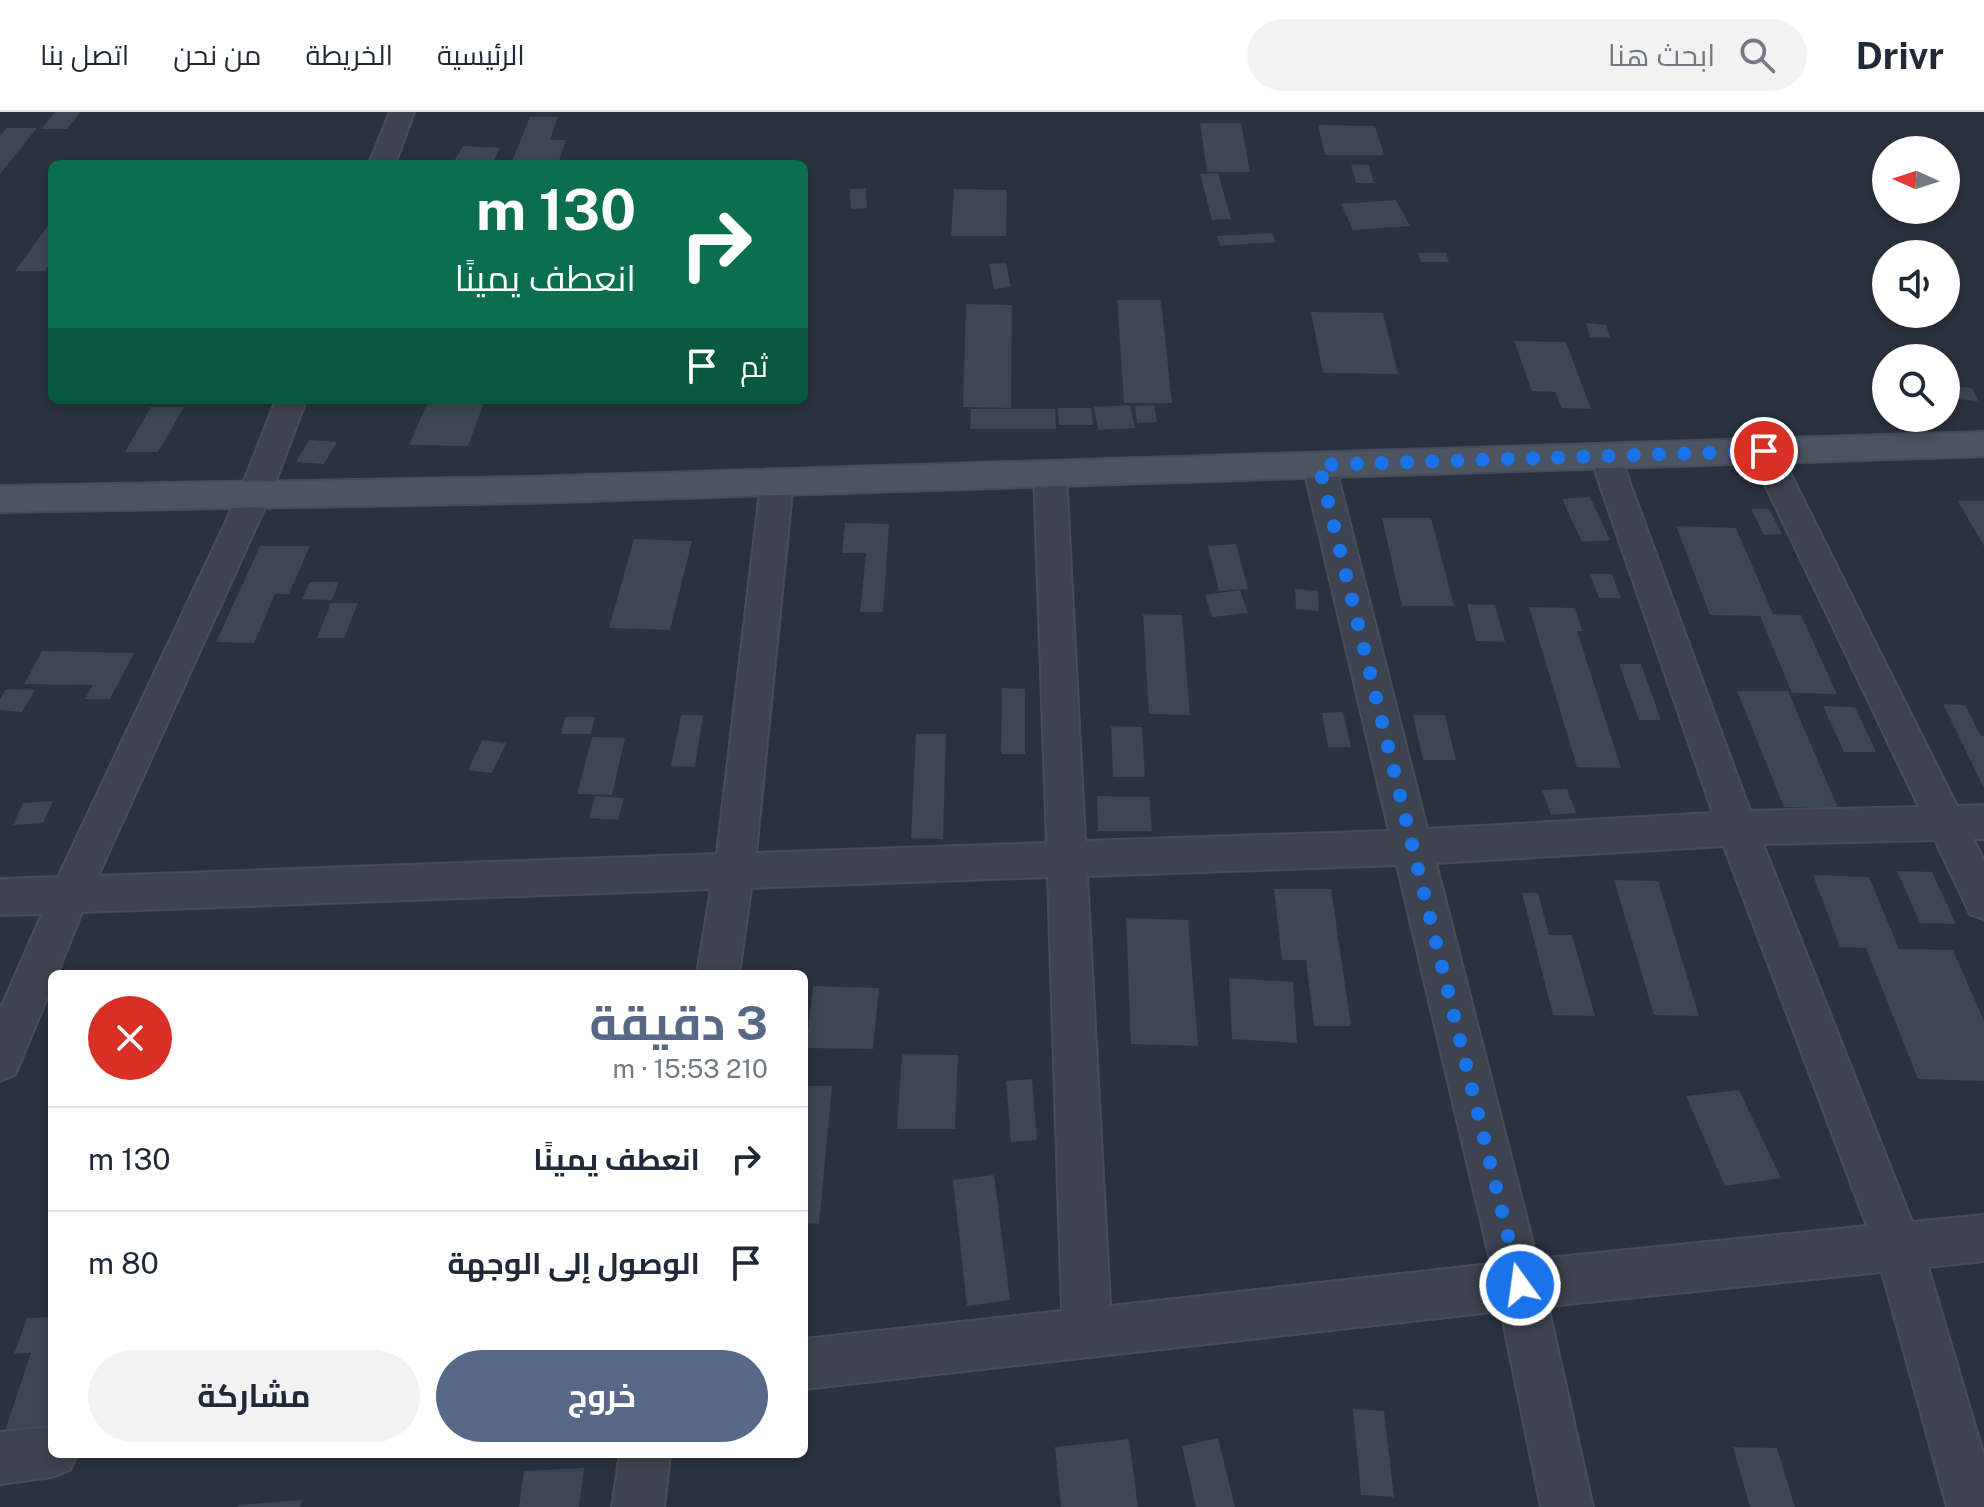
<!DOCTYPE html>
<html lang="ar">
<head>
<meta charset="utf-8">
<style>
	:root { --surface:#fff; --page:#f2f2f3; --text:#1f2937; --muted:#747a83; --line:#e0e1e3; --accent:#586988 }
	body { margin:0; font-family:"Public Sans",Cairo,sans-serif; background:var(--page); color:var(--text); direction:rtl; height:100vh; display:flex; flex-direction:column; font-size:30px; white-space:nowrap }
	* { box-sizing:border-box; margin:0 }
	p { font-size:26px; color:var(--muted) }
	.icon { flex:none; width:44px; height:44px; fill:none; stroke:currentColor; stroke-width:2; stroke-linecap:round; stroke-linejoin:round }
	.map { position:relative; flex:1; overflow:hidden; direction:ltr }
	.panel { position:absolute; left:48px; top:858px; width:760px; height:488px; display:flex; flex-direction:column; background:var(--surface); border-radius:12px; box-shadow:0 4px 12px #0003; direction:rtl }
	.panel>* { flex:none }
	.banner { position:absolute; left:48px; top:48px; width:760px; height:244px; border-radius:12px; box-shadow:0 4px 12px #0003; direction:rtl; background:#0b6e4f; color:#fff; overflow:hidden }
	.needle { width:52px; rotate:273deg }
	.controls { position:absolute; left:1872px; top:24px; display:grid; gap:16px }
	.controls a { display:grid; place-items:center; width:88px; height:88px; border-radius:50%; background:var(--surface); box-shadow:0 4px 12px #0003; font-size:40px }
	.pin { position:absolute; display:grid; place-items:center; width:68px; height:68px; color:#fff; margin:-34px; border:4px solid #fff; border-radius:50%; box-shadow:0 2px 8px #0007 }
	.me { position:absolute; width:88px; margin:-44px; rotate:346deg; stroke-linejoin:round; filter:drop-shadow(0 0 6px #0008) }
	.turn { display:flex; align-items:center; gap:28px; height:168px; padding:0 40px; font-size:36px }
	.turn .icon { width:104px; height:104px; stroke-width:2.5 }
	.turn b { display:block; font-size:56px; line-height:68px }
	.then { display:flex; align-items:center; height:76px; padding:0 40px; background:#0003; gap:16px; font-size:30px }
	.round { display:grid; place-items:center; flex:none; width:84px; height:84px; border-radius:42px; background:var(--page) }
	.head { display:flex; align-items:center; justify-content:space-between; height:136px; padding:0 40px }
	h1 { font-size:48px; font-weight:700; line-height:60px; color:var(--accent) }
	.action { display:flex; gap:16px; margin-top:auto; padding:16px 40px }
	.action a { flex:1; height:92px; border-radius:48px; background:var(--accent); color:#fff; font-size:32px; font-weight:700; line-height:92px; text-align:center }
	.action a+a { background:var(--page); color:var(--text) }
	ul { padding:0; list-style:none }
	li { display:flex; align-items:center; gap:24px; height:104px; padding:0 40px; border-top:2px solid var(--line) }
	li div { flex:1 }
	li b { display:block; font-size:30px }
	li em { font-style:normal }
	header { display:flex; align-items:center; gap:48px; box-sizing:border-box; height:112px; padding:0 40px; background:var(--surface); border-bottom:2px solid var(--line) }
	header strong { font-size:38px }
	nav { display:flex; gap:44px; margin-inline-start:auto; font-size:28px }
	.search { width:560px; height:72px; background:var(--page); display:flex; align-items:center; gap:20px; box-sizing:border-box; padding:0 28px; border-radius:44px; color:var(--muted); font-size:30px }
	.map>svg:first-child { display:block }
	.building { fill:#3c4654 }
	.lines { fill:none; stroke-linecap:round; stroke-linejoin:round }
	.street-casing { stroke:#474d58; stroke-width:4 }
	.secondary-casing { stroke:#474d58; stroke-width:4 }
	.street { fill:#3d444f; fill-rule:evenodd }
	.secondary { fill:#4c5361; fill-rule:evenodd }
	.route { stroke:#1a73e8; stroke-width:14; stroke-dasharray:0 25.2 }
</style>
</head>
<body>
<header>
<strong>Drivr</strong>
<div class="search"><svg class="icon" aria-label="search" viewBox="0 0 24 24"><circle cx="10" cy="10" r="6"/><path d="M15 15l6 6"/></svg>ابحث هنا</div>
<nav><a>الرئيسية</a><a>الخريطة</a><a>من نحن</a><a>اتصل بنا</a></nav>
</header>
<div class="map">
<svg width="1984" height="1395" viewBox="0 0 1984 1395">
	<rect width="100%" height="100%" fill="#2a323f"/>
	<!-- building -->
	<g class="building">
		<polygon points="55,0 80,0 67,17 41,17"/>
		<polygon points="530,5 558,5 550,28 566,28 558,52 511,52"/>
		<polygon points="1200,11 1241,11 1250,60 1207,60"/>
		<polygon points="1318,13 1375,14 1384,43 1325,43"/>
		<polygon points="7,16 37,16 0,62 0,24"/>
		<polygon points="463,34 500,36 492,52 453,51"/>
		<polygon points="1351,52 1369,53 1374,71 1356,71"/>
		<polygon points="1218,61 1231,107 1212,108 1200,62"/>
		<polygon points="866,76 867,96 851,97 850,77"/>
		<polygon points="954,77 1007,78 1006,124 951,124"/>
		<polygon points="1396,88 1410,114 1353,118 1341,92"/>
		<polygon points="52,108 52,149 45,159 15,159"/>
		<polygon points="1272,121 1276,130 1220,134 1217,124"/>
		<polygon points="1418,141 1446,141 1449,150 1421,150"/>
		<polygon points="1006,151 1011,175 994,177 989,152"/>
		<polygon points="1117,188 1161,188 1172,291 1124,291"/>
		<polygon points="966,192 1012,193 1011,296 963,295"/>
		<polygon points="1311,200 1383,201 1398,262 1323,261"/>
		<polygon points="1586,211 1606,213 1610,226 1590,225"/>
		<polygon points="1514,229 1566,230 1591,297 1562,296 1555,280 1532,279"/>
		<polygon points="1946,274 1972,276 1978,289 1946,286"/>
		<polygon points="429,288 485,288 468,334 409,333"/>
		<polygon points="1130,293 1135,316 1098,318 1094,295"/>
		<polygon points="1154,293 1157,310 1137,311 1135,294"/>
		<polygon points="151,295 184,295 158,340 125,340"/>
		<polygon points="1058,296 1091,296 1093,313 1059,313"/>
		<polygon points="971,297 1055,297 1056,317 970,317"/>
		<polygon points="309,328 337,330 324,352 296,350"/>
		<polygon points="1590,385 1610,428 1582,430 1562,387"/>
		<polygon points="1958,389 1984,389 1984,434"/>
		<polygon points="1751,397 1769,397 1782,422 1764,423"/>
		<polygon points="1382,406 1431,406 1454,494 1402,494"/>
		<polygon points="845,411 889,412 883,500 860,500 866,441 842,441"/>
		<polygon points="1676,414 1736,416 1773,502 1801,503 1837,582 1792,581 1760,504 1710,503"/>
		<polygon points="634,427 692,429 670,518 609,516"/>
		<polygon points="1236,432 1248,477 1219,479 1208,434"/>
		<polygon points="260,434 310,434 289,482 275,482 254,531 216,530"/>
		<polygon points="1590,462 1612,462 1621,486 1599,486"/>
		<polygon points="310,470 339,470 332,488 302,487"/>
		<polygon points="1295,477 1318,479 1319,499 1296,497"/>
		<polygon points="1240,478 1248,501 1212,505 1205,483"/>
		<polygon points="331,491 358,491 344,526 317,526"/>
		<polygon points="1467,492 1495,493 1505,530 1476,529"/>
		<polygon points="1529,495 1575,496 1582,519 1577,519 1621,656 1577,655"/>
		<polygon points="1143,502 1182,503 1190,603 1149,602"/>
		<polygon points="42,539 134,541 110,587 85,587 93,573 24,572"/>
		<polygon points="1619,552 1641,552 1661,608 1639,608"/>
		<polygon points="1002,576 1025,577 1025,642 1001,642"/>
		<polygon points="6,577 35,578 22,600 0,598 0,587"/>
		<polygon points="1737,579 1788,579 1838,696 1784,695"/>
		<polygon points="1943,592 1965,593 1981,624 1984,624 1984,676"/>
		<polygon points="1823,594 1855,595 1876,640 1844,640"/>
		<polygon points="1343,600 1351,635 1328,635 1322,601"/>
		<polygon points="681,603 703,603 695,655 671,654"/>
		<polygon points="1413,603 1445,603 1456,648 1423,648"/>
		<polygon points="565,605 595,605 591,622 561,622"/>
		<polygon points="1111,614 1142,615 1145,665 1113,665"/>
		<polygon points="916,622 946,622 943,727 911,726"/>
		<polygon points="592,625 625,626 612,683 577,682"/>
		<polygon points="482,628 506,631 492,661 468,658"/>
		<polygon points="1567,677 1576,701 1551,703 1542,678"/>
		<polygon points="595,684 624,686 618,708 589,706"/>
		<polygon points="1097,684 1149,685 1152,719 1098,719"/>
		<polygon points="53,689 43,711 13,713 23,691"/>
		<polygon points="1897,759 1932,760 1956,812 1920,811"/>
		<polygon points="1813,763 1869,765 1899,837 1953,838 1984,909 1984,969 1918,967 1866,836 1840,835"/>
		<polygon points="1614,768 1658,769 1699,904 1654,903"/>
		<polygon points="1274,777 1331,777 1351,914 1314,914 1306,848 1282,848"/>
		<polygon points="1522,781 1538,781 1549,823 1572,823 1595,904 1553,903"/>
		<polygon points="1126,806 1188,808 1198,934 1131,932"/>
		<polygon points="1229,866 1293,870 1297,931 1232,927"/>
		<polygon points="813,874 879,876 873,937 806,936"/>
		<polygon points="902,942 958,943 955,1017 897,1017"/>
		<polygon points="1032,967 1037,1028 1011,1030 1006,969"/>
		<polygon points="804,974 832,974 819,1112 804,1111"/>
		<polygon points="1739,978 1781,1066 1725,1074 1686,984"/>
		<polygon points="994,1063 1010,1188 967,1194 953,1068"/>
		<polygon points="52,1205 52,1316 5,1319 31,1241 14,1242 27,1206"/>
		<polygon points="1353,1297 1384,1299 1394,1385 1361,1383"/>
		<polygon points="1218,1326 1235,1395 1196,1395 1182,1334"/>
		<polygon points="1129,1327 1138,1395 1061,1395 1055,1335"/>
		<polygon points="1733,1335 1777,1336 1795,1395 1750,1395"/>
		<polygon points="584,1356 579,1395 519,1395 524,1359"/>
		<polygon points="302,1388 300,1395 238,1395 237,1393"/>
	</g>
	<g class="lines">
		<defs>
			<g id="street">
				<polygon points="390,0 414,0 395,52 369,52"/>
				<path d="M 276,288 L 306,288 L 271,382 L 98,764 L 717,742 L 761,370 L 766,362 L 777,359 L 788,362 L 793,370 L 756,741 L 1047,731 L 1034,361 L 1039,353 L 1050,350 L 1061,353 L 1066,361 L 1085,729 L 1389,719 L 1303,353 L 1308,345 L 1319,342 L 1330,345 L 1335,353 L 1427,717 L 1713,701 L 1590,344 L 1594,336 L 1605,333 L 1616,336 L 1620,344 L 1750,699 L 1919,695 L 1749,339 L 1753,331 L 1764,328 L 1775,331 L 1957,694 L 1984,693 L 1984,727 L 1973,727 L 1984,748 L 1984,807 L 1970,802 L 1935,728 L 1763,732 L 1912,1110 L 1984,1103 L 1984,1149 L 1928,1155 L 1984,1344 L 1984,1395 L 1947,1395 L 1882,1160 L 1548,1194 L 1593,1395 L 1541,1395 L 1501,1199 L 804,1277 L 804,1227 L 1062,1199 L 1048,765 L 751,776 L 739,862 L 697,862 L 711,777 L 82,800 L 57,862 L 52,862 L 52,874 L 15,963 L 0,969 L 0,898 L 42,802 L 0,803 L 0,767 L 58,765 L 239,382 ZM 1724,734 L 1867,1114 L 1537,1147 L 1436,751 ZM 1397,753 L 1491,1152 L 1110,1194 L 1087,764 Z"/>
				<polygon points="52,1315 52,1342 77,1342 70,1358 52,1365 0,1372 0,1320"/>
				<polygon points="620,1342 670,1342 664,1395 612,1395"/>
			</g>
			<polygon id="secondary" points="1984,320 1984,344 526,391 0,400 0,374 526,365"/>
		</defs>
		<!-- street casing -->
		<use href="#street" class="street-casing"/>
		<!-- secondary casing -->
		<use href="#secondary" class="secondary-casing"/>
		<!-- street -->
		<use href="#street" class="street"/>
		<!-- secondary -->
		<use href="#secondary" class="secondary"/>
	</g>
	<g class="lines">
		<!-- route -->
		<polyline class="route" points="1520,1173 1319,353 1764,339"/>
	</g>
</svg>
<div class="controls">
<a><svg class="needle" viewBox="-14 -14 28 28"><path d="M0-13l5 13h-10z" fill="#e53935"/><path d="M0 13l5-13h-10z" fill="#747a83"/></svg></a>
<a><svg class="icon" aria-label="sound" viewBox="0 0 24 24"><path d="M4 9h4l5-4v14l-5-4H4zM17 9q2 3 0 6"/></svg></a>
<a><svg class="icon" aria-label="search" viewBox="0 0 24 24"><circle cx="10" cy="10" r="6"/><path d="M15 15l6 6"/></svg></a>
</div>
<div class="pin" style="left:1764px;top:339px;background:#d93025"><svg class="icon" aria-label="arrive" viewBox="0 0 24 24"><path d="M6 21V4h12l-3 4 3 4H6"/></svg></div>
<svg class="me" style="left:1520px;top:1173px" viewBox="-20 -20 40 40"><circle r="17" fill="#1a73e8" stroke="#fff" stroke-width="3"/><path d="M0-11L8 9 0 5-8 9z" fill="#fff"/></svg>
<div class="banner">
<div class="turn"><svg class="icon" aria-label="right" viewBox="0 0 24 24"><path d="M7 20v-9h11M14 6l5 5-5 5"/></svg><div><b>130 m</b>انعطف يمينًا</div></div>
<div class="then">ثم<svg class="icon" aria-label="arrive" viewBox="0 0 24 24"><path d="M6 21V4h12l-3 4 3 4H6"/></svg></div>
</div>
<section class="panel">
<div class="head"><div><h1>3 دقيقة</h1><p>210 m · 15:53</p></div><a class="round" style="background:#d93025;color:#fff"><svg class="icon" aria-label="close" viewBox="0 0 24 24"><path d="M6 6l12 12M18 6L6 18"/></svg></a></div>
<ul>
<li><svg class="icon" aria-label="right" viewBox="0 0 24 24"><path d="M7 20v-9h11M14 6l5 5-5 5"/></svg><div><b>انعطف يمينًا</b></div><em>130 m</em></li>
<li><svg class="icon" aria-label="arrive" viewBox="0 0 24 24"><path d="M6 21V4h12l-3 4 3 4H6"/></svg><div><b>الوصول إلى الوجهة</b></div><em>80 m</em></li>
</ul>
<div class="action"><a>خروج</a><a>مشاركة</a></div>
</section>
</div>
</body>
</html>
